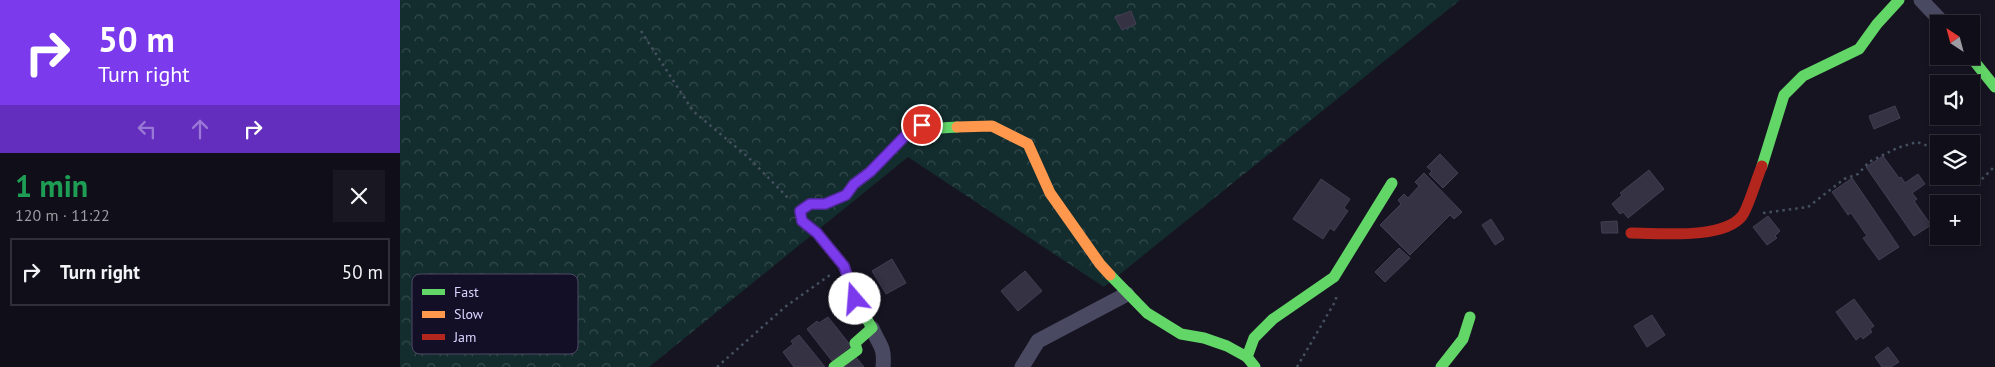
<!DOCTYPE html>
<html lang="en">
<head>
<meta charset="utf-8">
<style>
	:root { --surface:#100f19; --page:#191822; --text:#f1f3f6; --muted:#9c9ca2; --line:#302f38 }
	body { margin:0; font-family:"PT Sans",sans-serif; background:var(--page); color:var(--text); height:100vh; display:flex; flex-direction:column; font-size:19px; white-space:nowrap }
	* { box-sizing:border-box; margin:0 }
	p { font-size:16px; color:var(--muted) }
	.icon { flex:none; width:28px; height:28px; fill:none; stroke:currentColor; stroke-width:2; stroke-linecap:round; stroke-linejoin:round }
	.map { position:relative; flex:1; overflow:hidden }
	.details { display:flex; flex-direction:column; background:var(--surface); width:400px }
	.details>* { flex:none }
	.guide { background:#7c3aed; color:#fff; overflow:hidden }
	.needle { width:32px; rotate:324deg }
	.tools { position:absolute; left:1530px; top:15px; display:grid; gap:10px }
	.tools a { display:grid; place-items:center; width:50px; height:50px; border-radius:0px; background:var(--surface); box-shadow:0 2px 8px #0003,0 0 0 1px var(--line); font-size:25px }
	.pin { position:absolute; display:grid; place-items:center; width:42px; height:42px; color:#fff; margin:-21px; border:2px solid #fff; border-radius:50%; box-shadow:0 1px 5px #0007 }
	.me { position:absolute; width:55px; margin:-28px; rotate:342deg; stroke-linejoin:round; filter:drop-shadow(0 0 4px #0008) }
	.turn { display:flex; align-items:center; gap:18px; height:105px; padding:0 15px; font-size:22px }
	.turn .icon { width:65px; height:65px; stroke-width:2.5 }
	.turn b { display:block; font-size:35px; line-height:42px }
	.lanes { display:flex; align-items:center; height:48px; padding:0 15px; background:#0003; justify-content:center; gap:25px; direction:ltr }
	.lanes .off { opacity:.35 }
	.round { display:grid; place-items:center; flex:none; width:52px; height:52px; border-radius:0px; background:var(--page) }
	.head { display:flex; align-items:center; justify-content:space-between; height:85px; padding:0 15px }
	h1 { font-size:30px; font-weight:700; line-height:38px; color:#1e9e55 }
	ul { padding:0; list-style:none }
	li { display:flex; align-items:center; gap:15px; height:68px; margin:0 10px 8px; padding:0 5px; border:2px solid var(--line); border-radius:0px }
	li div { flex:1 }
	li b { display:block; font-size:19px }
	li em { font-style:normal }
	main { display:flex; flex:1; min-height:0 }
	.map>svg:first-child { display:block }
	.forest { fill:url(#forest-crowns) }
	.building { fill:#343243; stroke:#433f54 }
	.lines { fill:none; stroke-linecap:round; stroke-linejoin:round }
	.path { stroke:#44505f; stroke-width:2.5; stroke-dasharray:2.5 4; stroke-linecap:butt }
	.street { stroke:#4a4962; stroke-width:15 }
	.fast { stroke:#63d668; stroke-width:11 }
	.slow { stroke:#ff974d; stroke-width:11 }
	.jam { stroke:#b3261e; stroke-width:11 }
	.route-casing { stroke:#51269a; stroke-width:12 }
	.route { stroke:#7c3aed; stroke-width:9 }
	.key { fill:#130f26; stroke:#4e4a67; stroke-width:1 }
	.key-label { font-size:14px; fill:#d9d4ff }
</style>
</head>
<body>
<main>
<section class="details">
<div class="guide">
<div class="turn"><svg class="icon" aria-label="right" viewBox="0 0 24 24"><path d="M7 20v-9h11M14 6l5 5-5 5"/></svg><div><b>50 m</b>Turn right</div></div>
<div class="lanes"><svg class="icon off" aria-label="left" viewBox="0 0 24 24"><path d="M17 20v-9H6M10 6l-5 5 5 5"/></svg><svg class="icon off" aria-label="ahead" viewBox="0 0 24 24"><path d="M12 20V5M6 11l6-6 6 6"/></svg><svg class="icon" aria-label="right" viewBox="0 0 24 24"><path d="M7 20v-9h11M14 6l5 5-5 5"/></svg></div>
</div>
<div class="head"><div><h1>1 min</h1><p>120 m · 11:22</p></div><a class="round"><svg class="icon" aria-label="close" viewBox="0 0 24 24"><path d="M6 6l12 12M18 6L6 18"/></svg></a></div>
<ul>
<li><svg class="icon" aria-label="right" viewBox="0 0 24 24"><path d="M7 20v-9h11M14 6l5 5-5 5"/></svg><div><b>Turn right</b></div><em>50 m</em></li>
</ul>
</section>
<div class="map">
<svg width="1595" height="367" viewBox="0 0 1595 367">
	<defs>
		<pattern id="forest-crowns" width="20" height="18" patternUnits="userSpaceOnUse" patternTransform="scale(1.25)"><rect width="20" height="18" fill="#132c2d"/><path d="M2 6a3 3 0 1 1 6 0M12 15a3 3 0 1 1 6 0" fill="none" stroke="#354a4c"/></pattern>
	</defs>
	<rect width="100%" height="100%" fill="#161421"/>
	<!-- forest -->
	<polygon class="forest" points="0,0 1060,0 704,287 508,157 249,367 0,367"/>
	<!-- building -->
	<g class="building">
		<polygon points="731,11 736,24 722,30 715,17"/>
		<polygon points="1495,106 1500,118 1474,129 1469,116"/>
		<polygon points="1040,154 1058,173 1043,188 1029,174 1032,171 1027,167"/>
		<polygon points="1483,156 1499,178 1501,177 1505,183 1518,174 1525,184 1512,193 1517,199 1514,201 1531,225 1514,236 1466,167"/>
		<polygon points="1249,170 1264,189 1228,218 1223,212 1220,214 1212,204 1222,195 1220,193"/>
		<polygon points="1024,173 1062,212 1054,219 1050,215 1010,255 980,225 1001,204 998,200 1004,194 1008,198 1019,186 1015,182"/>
		<polygon points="1452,178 1499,247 1479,260 1463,238 1467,236 1451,213 1448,215 1432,192"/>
		<polygon points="921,179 950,199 944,208 948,211 934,231 930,228 923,239 893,219"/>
		<polygon points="1368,216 1380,231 1375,236 1377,238 1367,245 1353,227"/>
		<polygon points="1091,219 1104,239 1095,245 1082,225"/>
		<polygon points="1217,221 1218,233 1202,233 1201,222"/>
		<polygon points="999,248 1010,258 985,282 975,272"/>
		<polygon points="492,259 506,283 486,294 472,271"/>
		<polygon points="625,271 642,291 618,311 601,291"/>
		<polygon points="1454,299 1474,326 1470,329 1472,332 1463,339 1461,336 1456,340 1436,312"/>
		<polygon points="1252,315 1265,335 1247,347 1234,326"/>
		<polygon points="428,317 451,346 432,361 407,329 417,321 419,323"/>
		<polygon points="399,335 425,367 394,367 383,352 393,344 391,341"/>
		<polygon points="1488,347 1499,362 1491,367 1482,367 1475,357"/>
		<polygon points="455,356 464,367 443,367"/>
	</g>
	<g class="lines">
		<!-- path -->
		<g class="path">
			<polyline points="241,31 293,111 349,158 389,199"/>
			<polyline points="1566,176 1574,183 1581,180 1595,166"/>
			<polyline points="1363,213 1408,207 1444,179 1458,174 1469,162 1497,148 1517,142 1536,149 1539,152"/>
			<polyline points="317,367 385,307 430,275"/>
			<polyline points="897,367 936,300 936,297"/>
		</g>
		<!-- street -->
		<g class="street">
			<polyline points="1521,0 1544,24"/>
			<path d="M 472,328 C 479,346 485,345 483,367"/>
			<polyline points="622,367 638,341 727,294"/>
		</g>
		<!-- fast -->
		<g class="fast">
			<polyline points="1570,56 1595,87"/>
			<polyline points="1362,166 1384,95 1403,76 1459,49 1477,24 1499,0"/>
			<polyline points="710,275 747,313 781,334 804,338 827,346 847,357"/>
			<polyline points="434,367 457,350 455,343 472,328 455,299 444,266 417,233 402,221 400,211 410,204 425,204 446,195 454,184 470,172 509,132 522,125 541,128 557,127"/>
			<polyline points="855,367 847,357 854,338 873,319 934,277 992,183"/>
			<polyline points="1041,367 1063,339 1070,317"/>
		</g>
		<!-- slow -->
		<polyline class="slow" points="557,127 592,126 628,144 650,193 700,264 710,275"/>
		<!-- jam -->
		<path class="jam" d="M 1231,233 C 1259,233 1323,240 1342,216 C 1348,209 1357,177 1362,166"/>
	</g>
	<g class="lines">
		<defs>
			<polyline id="route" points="455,299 444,266 417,233 402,221 400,211 410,204 425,204 446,195 454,184 470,172 509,132 522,125"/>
		</defs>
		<!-- route casing -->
		<use href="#route" class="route-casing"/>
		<!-- route -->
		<use href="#route" class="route"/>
	</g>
	<!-- legend -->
	<rect x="12" y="274" width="166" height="80" rx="8" class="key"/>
	<rect x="22" y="289" width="23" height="6" fill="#63d668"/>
	<rect x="22" y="311" width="23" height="7" fill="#ff974d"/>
	<rect x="22" y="334" width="23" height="6" fill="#b3261e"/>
	<g class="key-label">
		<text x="54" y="297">Fast</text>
		<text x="54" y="319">Slow</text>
		<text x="54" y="342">Jam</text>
	</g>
</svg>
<div class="tools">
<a><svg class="needle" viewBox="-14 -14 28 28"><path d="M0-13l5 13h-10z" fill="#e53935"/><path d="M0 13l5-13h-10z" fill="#9c9ca2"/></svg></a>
<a><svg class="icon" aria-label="sound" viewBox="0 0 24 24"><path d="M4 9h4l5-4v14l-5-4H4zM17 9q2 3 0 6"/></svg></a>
<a><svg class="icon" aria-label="layers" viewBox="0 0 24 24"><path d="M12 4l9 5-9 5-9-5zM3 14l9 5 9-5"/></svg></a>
<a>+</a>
</div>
<div class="pin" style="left:522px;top:125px;background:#d93025"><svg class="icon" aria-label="arrive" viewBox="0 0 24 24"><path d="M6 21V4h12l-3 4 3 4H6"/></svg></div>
<svg class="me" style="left:455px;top:299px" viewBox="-20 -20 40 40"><circle r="19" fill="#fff"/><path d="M0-13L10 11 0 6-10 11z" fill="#7c3aed"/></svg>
</div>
</main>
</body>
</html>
